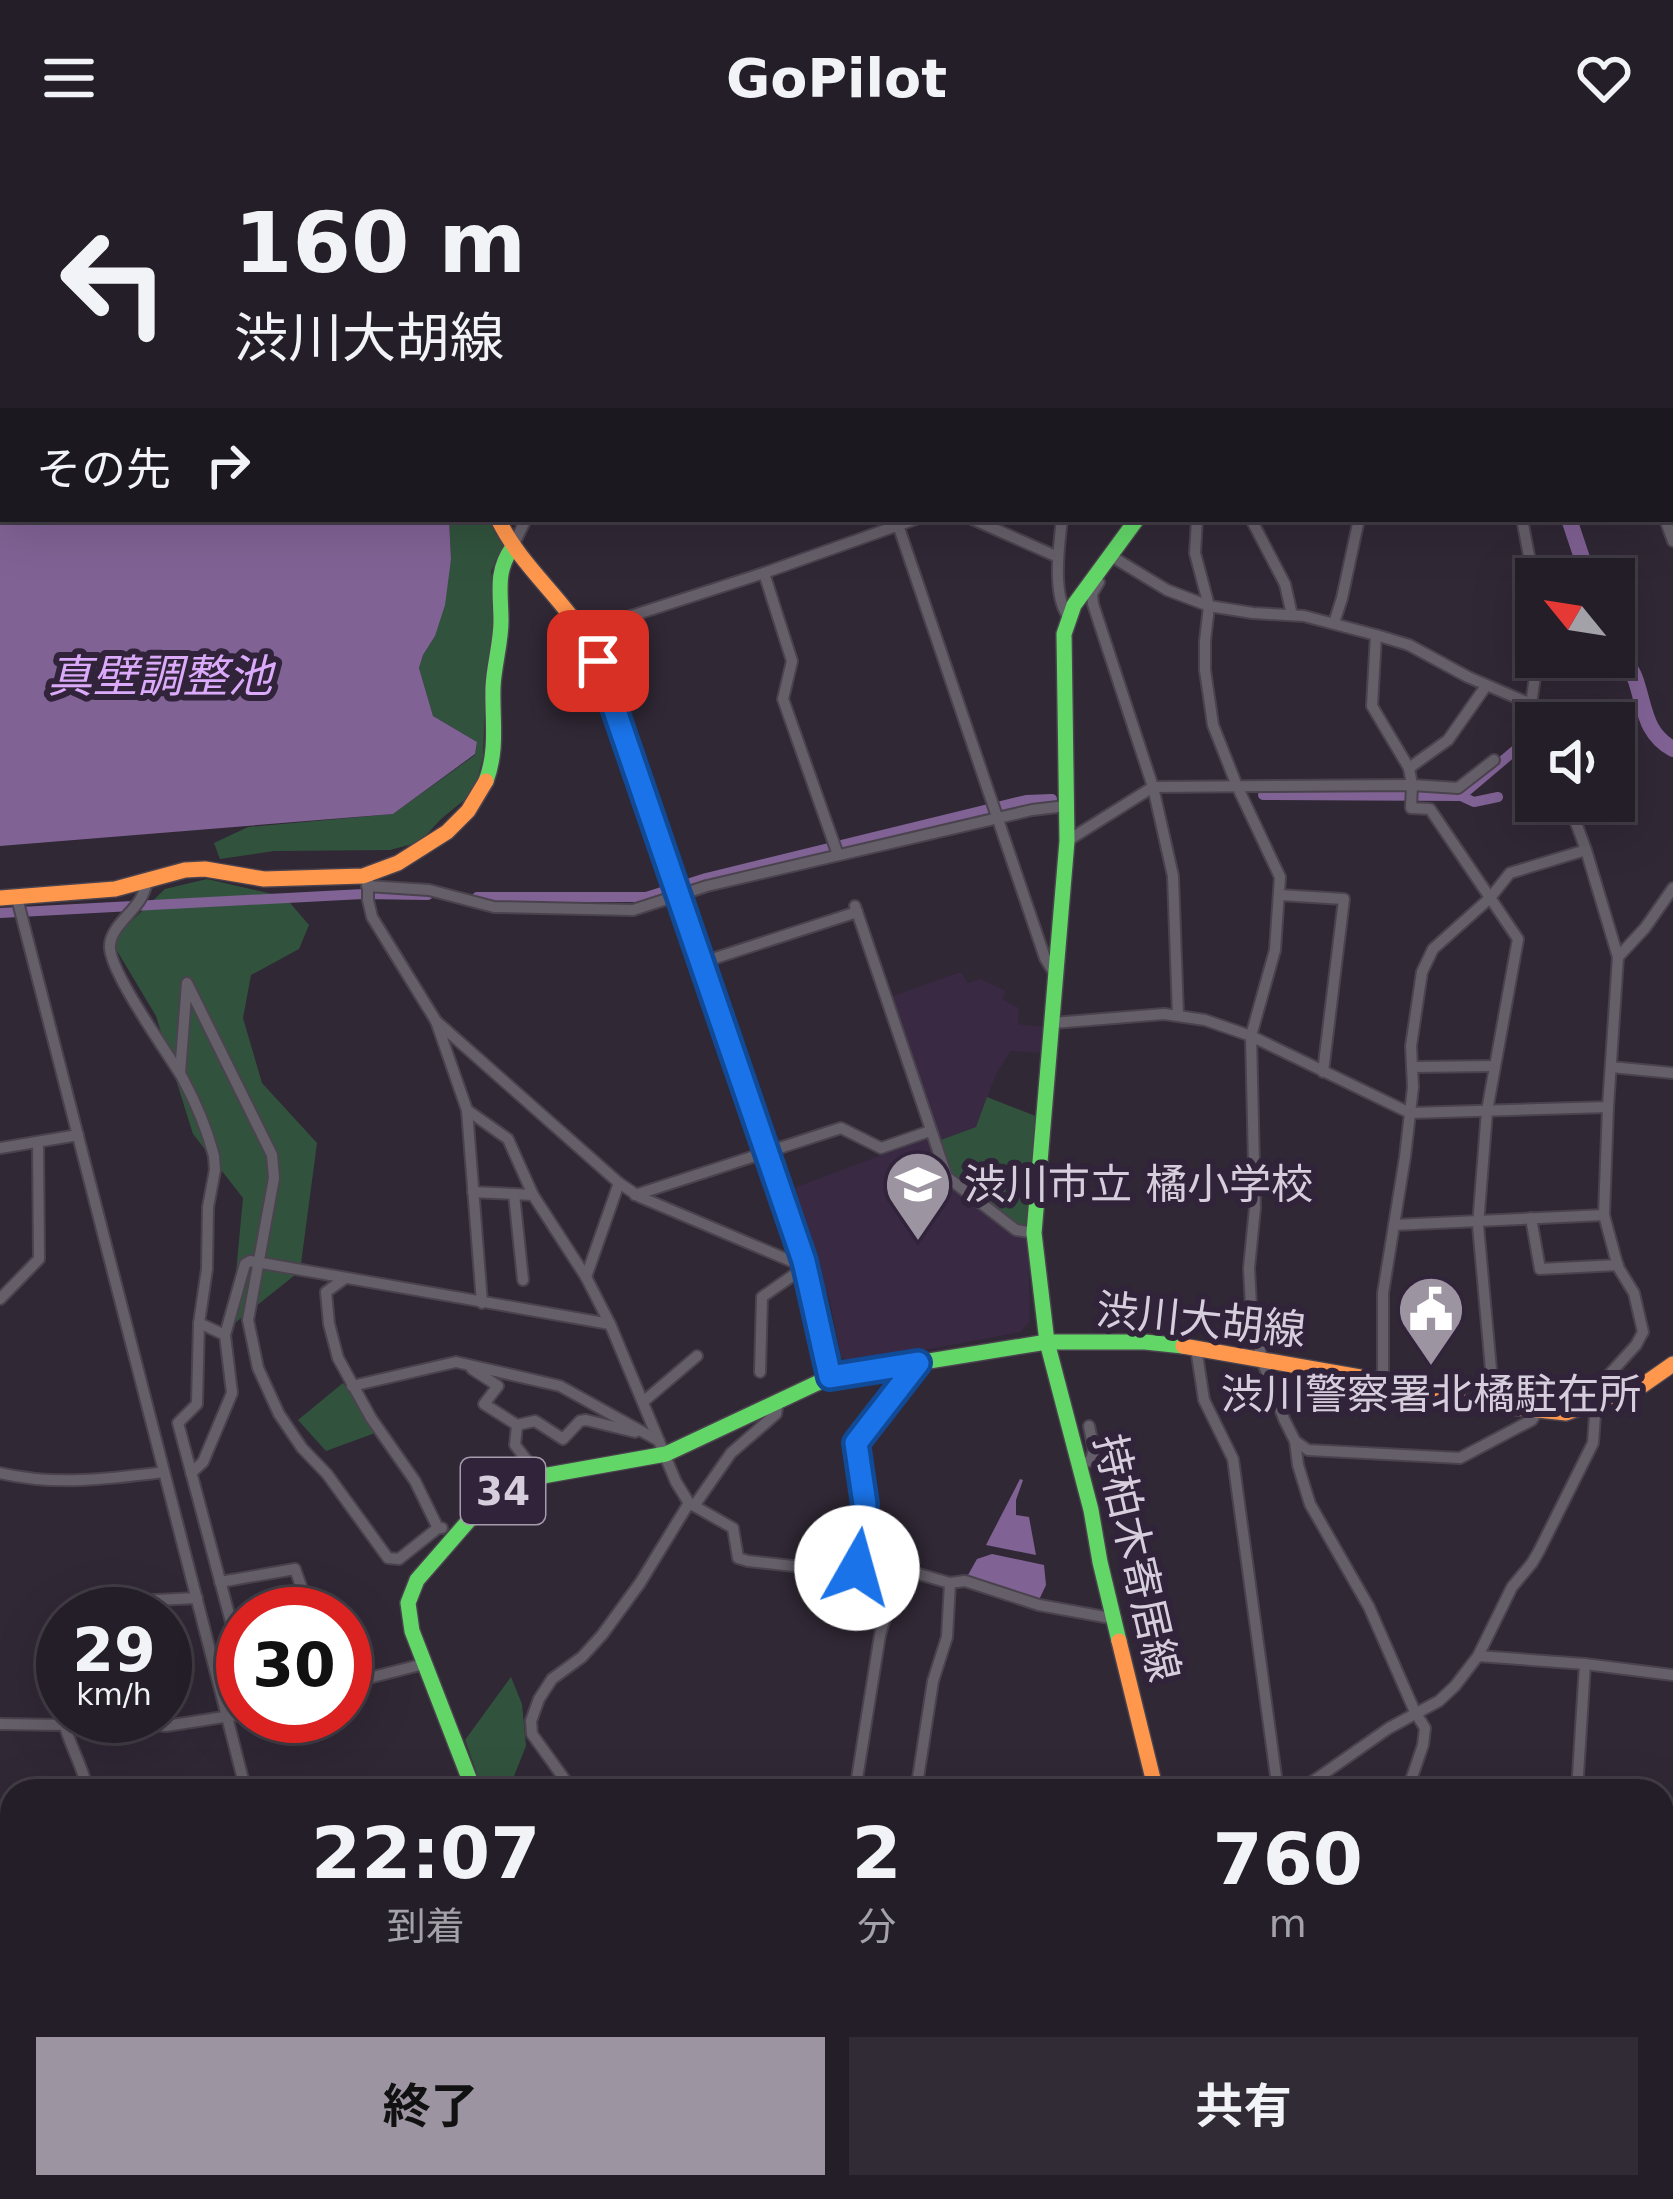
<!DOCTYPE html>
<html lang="ja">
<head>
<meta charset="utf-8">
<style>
	:root { --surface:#241e28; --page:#302b34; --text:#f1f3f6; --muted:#a3a2a8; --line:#413c45; --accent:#9d94a2 }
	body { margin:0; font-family:"DejaVu Sans","Noto Sans JP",sans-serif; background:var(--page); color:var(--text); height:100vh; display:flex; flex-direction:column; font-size:45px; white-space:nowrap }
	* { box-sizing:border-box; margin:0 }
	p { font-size:39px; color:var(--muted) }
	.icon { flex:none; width:66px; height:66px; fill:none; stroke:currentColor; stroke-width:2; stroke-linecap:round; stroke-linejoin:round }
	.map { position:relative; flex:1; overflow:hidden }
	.side { position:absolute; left:0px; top:1623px; width:1674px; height:420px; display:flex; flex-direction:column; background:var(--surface); border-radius:36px 36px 0 0; box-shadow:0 12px 48px #0002,0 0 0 3px var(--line) }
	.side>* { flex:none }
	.banner { position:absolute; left:0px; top:0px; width:1674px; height:366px; box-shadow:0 12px 48px #0002,0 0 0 3px var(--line); background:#241e28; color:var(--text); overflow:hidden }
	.needle { width:78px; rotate:300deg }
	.fabs { position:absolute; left:1515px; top:402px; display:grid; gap:24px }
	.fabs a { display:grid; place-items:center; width:120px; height:120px; border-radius:0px; background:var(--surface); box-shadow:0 12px 48px #0002,0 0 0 3px var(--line); font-size:60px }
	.speed { position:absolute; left:36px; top:1431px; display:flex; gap:24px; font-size:60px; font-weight:700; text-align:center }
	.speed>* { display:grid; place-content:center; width:156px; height:156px; border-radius:50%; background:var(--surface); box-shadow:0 12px 48px #0002,0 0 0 3px var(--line); line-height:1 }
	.speed small { font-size:30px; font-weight:400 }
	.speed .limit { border:18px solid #d22; background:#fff; color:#111 }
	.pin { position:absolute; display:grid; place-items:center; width:102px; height:102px; color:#fff; margin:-51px; border-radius:24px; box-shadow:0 6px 18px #0006 }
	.me { position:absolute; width:132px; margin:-66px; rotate:7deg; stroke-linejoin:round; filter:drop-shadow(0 0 9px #0008) }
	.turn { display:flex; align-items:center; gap:42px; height:252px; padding:0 36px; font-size:54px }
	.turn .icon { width:156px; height:156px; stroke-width:2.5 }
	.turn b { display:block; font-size:84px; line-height:102px }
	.then { display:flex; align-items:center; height:114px; padding:0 36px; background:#0003; gap:24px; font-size:45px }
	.eta { display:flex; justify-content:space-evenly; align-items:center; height:204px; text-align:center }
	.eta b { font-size:72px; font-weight:700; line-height:84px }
	.button { display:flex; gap:24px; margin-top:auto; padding:24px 36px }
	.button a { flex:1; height:138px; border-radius:0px; background:var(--accent); color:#111; font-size:48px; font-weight:700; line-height:138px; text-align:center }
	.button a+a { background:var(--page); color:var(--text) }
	header { display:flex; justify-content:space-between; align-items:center; height:156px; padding:0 36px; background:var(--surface); font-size:54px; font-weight:700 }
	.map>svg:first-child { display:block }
	.built { fill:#392943 }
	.green { fill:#31533d }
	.water { fill:#816295 }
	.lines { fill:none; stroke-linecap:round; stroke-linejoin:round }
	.canal { stroke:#816295; stroke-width:10 }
	.river { stroke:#816295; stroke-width:16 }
	.street-casing { stroke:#4a434e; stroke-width:14 }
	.fast-casing { stroke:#4a434e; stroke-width:18 }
	.slow-casing { stroke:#4a434e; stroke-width:18 }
	.jam-casing { stroke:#4a434e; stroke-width:18 }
	.street { stroke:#655f69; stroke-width:10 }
	.fast { stroke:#63d668; stroke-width:15 }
	.slow { stroke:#ff974d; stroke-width:15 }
	.jam { stroke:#b3261e; stroke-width:15 }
	.route-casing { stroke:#114b97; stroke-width:30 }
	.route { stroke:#1a73e8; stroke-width:21 }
	.labels { text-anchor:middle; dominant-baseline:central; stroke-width:12; stroke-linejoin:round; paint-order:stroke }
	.shield { fill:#31233a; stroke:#a59bac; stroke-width:3 }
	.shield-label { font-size:39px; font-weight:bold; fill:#d7cedd }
	.poi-label { font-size:42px; fill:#d7cedd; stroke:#31233a; text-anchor:start }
	.street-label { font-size:42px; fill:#d7cedd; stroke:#31233a }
	.water-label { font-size:45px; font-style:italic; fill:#dbaafa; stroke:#31233a }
</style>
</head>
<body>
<header><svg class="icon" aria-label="menu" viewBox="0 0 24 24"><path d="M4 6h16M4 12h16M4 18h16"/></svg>GoPilot<svg class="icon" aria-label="heart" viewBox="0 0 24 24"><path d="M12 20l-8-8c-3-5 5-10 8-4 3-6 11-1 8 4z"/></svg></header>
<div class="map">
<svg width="1673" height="2043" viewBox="0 0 1673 2043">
	<rect width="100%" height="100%" fill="#302835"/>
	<!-- built -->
	<g class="built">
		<polygon points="961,816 968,827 981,823 1006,835 1002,843 1019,852 1018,868 1044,871 1042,897 1011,895 997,916 976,971 938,985 890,841"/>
		<polygon points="929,981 1028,1079 1030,1165 1021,1176 850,1208 841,1201 830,1145 817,1110 821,1109 817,1096 811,1097 786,1035"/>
	</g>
	<!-- green -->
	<g class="green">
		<polygon points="449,363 497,363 506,392 497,401 491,416 495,437 495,470 486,519 483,601 474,636 441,663 420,686 390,694 274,695 220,703 214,687 248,671 393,658 475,599 477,586 433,560 419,512 423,499 435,480 451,403"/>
		<polygon points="207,723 285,741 309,769 299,793 251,819 243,862 262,927 317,987 300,1115 231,1170 243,1042 193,978 156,860 113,788 119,777 165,733"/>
		<polygon points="987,941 1038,961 1028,1072 1018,1071 951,1022 938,985 976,971"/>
		<polygon points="343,1227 386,1273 326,1295 298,1264"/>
		<polygon points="511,1521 522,1548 526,1590 508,1635 483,1635 465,1584"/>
		<polygon points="12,1658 9,1730 12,1807 0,1880 0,1682"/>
	</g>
	<!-- water -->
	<g class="water">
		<polygon points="3,268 3,363 449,363 451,403 445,449 435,480 423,499 419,512 433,560 477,586 475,598 393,658 0,690 0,270"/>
		<polygon points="1020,1323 1023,1324 1016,1344 1016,1359 1029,1361 1036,1399 986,1389"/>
		<polygon points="992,1398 1044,1409 1046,1429 1039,1444 968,1419 977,1403"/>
	</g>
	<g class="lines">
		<!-- canal -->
		<g class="canal">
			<polyline points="1263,639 1461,640 1474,646 1498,641"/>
			<polyline points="1461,640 1520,590 1518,582"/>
			<polyline points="477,741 646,741 706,722 1026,644 1052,643"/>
			<polyline points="0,757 363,738 428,739"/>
		</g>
		<!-- river -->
		<g class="river">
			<polyline points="1586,3 1586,0"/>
			<polyline points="1569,363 1589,423"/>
			<path d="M 1614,491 C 1622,501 1632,512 1636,525 C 1645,552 1645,578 1673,593"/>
		</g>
		<defs>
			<g id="street">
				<polyline points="230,0 234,3"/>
				<polyline points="501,0 503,3"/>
				<polyline points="715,0 717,3"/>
				<polyline points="952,0 954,3"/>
				<polyline points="1300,0 1301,3"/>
				<polyline points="912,3 917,0"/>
				<polyline points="1547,3 1548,0"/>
				<polyline points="1632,3 1633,0"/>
				<polyline points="0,203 3,206"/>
				<polyline points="1671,234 1673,234"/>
				<polyline points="896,363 1045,802 1055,818"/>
				<polyline points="972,363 1058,401"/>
				<path d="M 1062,363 C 1059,389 1052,439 1068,460"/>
				<polyline points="1197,363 1195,397 1209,450 1205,485 1205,514 1213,569 1237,630 1280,721 1275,794 1251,880 1255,1052 1249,1112 1251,1150 1262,1204 1284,1263 1295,1285 1298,1309 1310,1348 1369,1451 1415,1556 1425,1572 1423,1589 1410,1627 1411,1635"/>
				<polyline points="1251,363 1285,428 1292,459"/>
				<polyline points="1522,363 1536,436"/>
				<polyline points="1665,363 1673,385"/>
				<polyline points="512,392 526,363"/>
				<polyline points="1111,400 1167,434 1209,450 1253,457 1304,460 1376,479 1372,550 1409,612 1412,629 1411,652 1430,653 1518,783 1487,955 1478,1069 1494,1247"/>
				<polyline points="764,417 792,505 783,543 838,699"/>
				<polyline points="1099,426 1092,438 1093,448 1153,631 1173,720 1178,859"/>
				<polyline points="1334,467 1342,442 1359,363"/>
				<polyline points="587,479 631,460 764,417 916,363"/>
				<polyline points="1376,479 1409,489 1468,521 1531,548"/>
				<polyline points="1538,567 1531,548 1538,501"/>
				<polyline points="1409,612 1448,584 1486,530"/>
				<polyline points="1067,685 1153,631 1412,629 1458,632 1494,604"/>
				<path d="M 148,724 C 146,730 144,737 141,742 C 133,757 111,771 110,789 C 107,813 168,897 182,921 C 195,945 207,973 214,1000 L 215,1014 L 208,1051 L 207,1113 L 199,1167 L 225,1179 L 245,1108 L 250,1105 L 610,1168"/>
				<polyline points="368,724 368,744 372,761 436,865 619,1027 640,1041 805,1111"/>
				<polyline points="367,730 429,734 494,751 633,754 707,730 1032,654 1066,650"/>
				<polyline points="1280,739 1344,743 1323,916"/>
				<polyline points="17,742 246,1635"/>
				<polyline points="855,750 947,1021 1016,1074 1034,1077"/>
				<polyline points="1618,801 1645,772 1673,732"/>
				<polyline points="700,807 857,756"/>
				<polyline points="436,865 467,954 508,983 533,1039 586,1121 610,1168 676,1326 689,1347 640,1427 602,1479 582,1501 552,1523 539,1543 531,1565 532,1578 573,1635"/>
				<polyline points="1053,867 1164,858 1205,864 1251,880 1410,957 1608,951"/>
				<polyline points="1412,911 1495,910"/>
				<polyline points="1611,911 1673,917"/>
				<polyline points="180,917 187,827 272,999 274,1022 248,1164 258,1212 279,1258 302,1292 327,1318 388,1402 399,1403 438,1372"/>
				<polyline points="467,954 482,1147"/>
				<polyline points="0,992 78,979"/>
				<polyline points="473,1036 533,1039"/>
				<polyline points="514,1038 523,1124"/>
				<polyline points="635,1039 841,972 881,992 930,975"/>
				<polyline points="1531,1062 1540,1113 1618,1109"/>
				<polyline points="1394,1069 1604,1059"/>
				<polyline points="586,1121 619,1027"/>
				<polyline points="344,1123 326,1136 329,1168 338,1202 371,1262 415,1325 438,1372 442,1372"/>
				<polyline points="0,1143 39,1103 38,986"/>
				<polyline points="199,1167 197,1248 178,1267 243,1511"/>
				<polyline points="1196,1192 1204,1244 1233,1303 1278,1635"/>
				<polyline points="472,1213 498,1230 484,1248 517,1269 515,1289 539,1320"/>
				<polyline points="760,1216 762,1141 805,1111"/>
				<polyline points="1383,1225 1383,1137 1405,1001 1413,931 1411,890 1422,816 1433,793 1490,742 1510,717 1586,694"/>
				<polyline points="352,1230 456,1206 560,1230 659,1285"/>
				<polyline points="643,1246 697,1200"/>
				<polyline points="517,1269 535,1265 563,1283 580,1265 586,1264 635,1276"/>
				<polyline points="1295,1285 1308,1294 1460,1302 1532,1264 1538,1254"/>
				<polyline points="1079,1309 1091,1304 1094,1294 1089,1270"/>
				<path d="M 0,1317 C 55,1330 109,1323 164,1316"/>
				<polyline points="191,1317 203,1306 232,1237 225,1179"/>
				<polyline points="689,1347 733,1372 738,1402 748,1405 847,1416 870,1412 897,1419"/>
				<polyline points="694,1350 731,1297 776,1258 778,1245"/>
				<polyline points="857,1412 865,1348 855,1287 918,1207"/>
				<polyline points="220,1426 295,1413 311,1458"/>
				<polyline points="89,1458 115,1446 197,1442"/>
				<polyline points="1478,1500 1585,1508 1673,1519"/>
				<polyline points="345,1528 424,1508"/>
				<path d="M 63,1532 C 54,1568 81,1600 88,1635"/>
				<polyline points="0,1568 64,1569 97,1563 166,1570 243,1558"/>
				<polyline points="855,1635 880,1479 897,1419 915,1417 950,1427 965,1425 1039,1449 1116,1463"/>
				<polyline points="916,1635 933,1525 947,1481 950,1427"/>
				<polyline points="1299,1635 1389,1572 1439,1545 1455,1530 1478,1500 1512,1431 1532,1407 1539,1395 1593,1287 1596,1245 1606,1222 1636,1189 1643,1176 1634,1137 1618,1111 1604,1059 1608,951 1618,801 1586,694 1568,645"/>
				<polyline points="1577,1635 1585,1508"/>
				<polyline points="1662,1955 1673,1948"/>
				<polyline points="0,2020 13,2043"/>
				<polyline points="321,2031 324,2043"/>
				<polyline points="998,2031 999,2043"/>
				<polyline points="1146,2031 1156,2043"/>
				<polyline points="1246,2031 1255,2043"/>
				<polyline points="1409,2031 1424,2037 1417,2043"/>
				<polyline points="1508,2031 1514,2042 1540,2039 1545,2036"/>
				<polyline points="157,2043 158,2031"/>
				<polyline points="421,2043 422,2031"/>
				<polyline points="571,2043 573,2031"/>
				<polyline points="654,2043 656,2031"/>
				<polyline points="899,2043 909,2031"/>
			</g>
			<g id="fast">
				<polyline points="383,0 384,3"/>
				<polyline points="1181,0 1181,3"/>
				<path d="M 486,625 C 498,593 492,564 493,531 C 494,509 501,487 501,465 C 501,437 495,416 512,392"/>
				<polyline points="781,1038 799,1091 830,1221"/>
				<polyline points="1119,1485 1100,1406 1091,1354 1047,1186 1034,1077 1067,685 1064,478 1074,449 1137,363"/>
				<polyline points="474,1635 412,1475 408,1447 417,1424 477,1355 512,1330 537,1321 666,1298 830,1221 1047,1186 1145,1186 1183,1190"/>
			</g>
			<g id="slow">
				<polyline points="0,230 3,228"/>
				<path d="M 498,363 C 524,417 574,449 598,505 L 781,1038"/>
				<polyline points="0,742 115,733 185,714 205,713 264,723 363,720 398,707 447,676 468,655 486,625"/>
				<polyline points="1183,1190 1383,1225 1471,1247 1566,1257 1643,1229 1673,1208"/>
				<polyline points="1119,1485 1156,1635"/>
				<polyline points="1419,2031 1428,2043"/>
			</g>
			<polyline id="jam" points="333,2043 342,2031"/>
		</defs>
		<!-- street casing -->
		<use href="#street" class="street-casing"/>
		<!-- fast casing -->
		<use href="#fast" class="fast-casing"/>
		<!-- slow casing -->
		<use href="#slow" class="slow-casing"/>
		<!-- jam casing -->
		<use href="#jam" class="jam-casing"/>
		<!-- street -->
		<use href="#street" class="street"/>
		<!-- fast -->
		<use href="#fast" class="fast"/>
		<!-- slow -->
		<use href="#slow" class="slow"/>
		<!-- jam -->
		<use href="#jam" class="jam"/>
	</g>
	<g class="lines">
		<defs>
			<polyline id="route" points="598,505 804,1105 830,1221 918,1207 856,1287 865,1348 857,1412"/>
		</defs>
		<!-- route casing -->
		<use href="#route" class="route-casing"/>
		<!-- route -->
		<use href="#route" class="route"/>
	</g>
	<!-- icons -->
	<defs>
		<symbol id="school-pin" viewBox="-11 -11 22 30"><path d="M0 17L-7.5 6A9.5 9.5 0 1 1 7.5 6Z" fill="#9d94a2" stroke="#31233a"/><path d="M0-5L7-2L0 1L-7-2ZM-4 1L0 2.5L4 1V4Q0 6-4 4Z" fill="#fff"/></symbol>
		<symbol id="civic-pin" viewBox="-11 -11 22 30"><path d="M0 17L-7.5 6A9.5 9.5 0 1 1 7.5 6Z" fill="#9d94a2" stroke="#31233a"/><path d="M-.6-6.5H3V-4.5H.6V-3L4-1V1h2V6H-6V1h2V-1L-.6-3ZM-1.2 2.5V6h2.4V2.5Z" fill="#fff"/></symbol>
	</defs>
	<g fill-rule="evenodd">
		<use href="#school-pin" x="880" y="990" width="76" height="104"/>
		<use href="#civic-pin" x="1393" y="1115" width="76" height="104"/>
	</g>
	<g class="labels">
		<!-- shield labels -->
		<rect class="shield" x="461" y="1302" width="84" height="66" rx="9"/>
		<g class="shield-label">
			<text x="503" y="1335">34</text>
		</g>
		<!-- poi labels -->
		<g class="poi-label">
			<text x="964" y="1028">渋川市立 橘小学校</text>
			<text x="1431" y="1238" text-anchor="middle">渋川警察署北橘駐在所</text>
		</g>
		<!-- street labels -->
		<g class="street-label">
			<text transform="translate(1201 1164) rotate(6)">渋川大胡線</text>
			<text transform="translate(1137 1402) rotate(77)">持柏木寄居線</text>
		</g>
		<!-- water labels -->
		<g class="water-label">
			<text x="160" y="520">真壁調整池</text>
		</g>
	</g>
</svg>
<div class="fabs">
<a><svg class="needle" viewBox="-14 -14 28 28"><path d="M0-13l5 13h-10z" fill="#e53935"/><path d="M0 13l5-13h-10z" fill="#a3a2a8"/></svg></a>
<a><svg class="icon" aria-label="sound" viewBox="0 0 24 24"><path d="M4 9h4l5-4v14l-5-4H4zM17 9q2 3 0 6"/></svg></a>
</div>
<div class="speed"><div>29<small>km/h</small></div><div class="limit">30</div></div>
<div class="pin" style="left:598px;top:505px;background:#d93025"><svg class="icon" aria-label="arrive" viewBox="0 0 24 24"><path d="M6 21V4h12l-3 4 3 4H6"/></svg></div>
<svg class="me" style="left:857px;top:1412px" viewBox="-20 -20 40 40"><circle r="19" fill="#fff"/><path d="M0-13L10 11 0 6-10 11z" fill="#1a73e8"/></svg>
<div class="banner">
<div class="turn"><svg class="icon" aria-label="left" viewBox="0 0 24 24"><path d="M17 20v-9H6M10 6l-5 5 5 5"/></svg><div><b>160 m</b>渋川大胡線</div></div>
<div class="then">その先<svg class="icon" aria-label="right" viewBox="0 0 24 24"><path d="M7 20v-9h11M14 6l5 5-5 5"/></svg></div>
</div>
<section class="side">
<div class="eta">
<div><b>22:07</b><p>到着</p></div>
<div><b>2</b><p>分</p></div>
<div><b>760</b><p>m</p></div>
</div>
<div class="button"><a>終了</a><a>共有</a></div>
</section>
</div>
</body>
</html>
